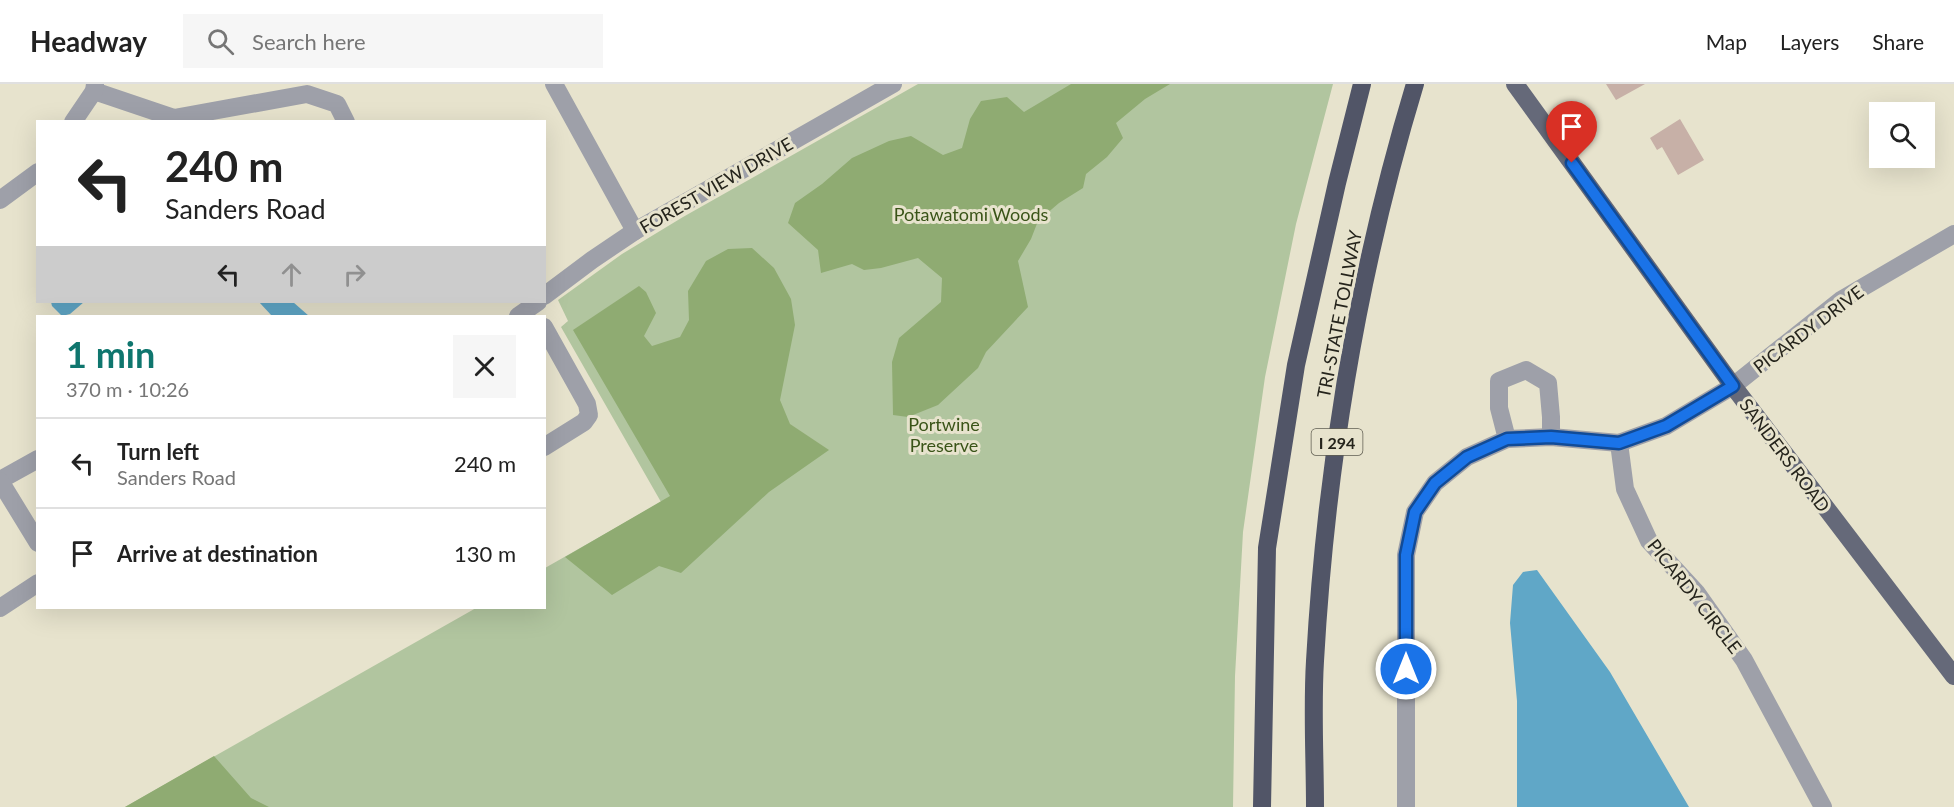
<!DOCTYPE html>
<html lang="en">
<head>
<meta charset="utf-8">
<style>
	:root { --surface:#fff; --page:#f6f6f6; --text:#222; --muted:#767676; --line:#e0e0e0; --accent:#0f766e }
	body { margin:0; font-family:Lato,sans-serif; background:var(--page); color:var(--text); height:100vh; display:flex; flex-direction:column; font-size:22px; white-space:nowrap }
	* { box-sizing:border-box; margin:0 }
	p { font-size:20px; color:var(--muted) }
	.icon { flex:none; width:33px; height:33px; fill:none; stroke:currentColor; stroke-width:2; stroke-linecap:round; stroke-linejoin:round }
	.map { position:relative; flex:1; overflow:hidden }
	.details { position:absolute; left:36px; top:231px; width:510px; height:294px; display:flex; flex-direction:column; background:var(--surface); border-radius:0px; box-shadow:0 6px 24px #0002 }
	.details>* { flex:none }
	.guide { position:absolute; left:36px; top:36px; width:510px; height:183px; border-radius:0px; box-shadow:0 6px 24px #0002; background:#fff; color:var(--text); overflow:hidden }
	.buttons { position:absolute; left:1869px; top:18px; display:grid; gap:12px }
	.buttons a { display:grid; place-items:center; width:66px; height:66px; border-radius:0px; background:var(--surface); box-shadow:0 6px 24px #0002; font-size:30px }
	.pin { position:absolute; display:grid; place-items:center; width:51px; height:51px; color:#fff; margin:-62px -26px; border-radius:50% 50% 50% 0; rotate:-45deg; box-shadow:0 0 6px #0007 }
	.pin .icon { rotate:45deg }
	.me { position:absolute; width:66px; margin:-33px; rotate:0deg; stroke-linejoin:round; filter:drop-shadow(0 0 4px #0008) }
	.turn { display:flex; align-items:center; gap:21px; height:126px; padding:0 30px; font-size:27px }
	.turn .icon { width:78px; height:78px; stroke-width:2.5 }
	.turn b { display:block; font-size:42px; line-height:51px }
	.lanes { display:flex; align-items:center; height:57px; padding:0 30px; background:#0003; justify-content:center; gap:30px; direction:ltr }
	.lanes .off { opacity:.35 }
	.round { display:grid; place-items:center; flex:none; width:63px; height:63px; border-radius:0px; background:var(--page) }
	.head { display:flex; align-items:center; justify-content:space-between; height:102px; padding:0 30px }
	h1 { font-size:36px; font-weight:700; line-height:45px; color:var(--accent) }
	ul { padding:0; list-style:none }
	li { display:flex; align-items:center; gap:18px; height:90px; padding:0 30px; border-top:2px solid var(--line) }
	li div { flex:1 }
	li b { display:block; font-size:22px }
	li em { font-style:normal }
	header { display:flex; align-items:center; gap:36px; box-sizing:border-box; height:84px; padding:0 30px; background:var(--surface); border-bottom:2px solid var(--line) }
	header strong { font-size:28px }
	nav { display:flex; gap:33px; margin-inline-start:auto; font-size:21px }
	.search { width:420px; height:54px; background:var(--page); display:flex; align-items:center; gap:15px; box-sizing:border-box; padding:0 21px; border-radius:0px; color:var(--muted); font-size:22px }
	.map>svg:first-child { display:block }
	.green { fill:#b1c59f }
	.forest { fill:#8fab72 }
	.water { fill:#60a7c7 }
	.building { fill:#c7b0a7 }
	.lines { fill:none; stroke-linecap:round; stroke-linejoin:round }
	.minor { stroke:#9ea0a9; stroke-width:18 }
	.major { stroke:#656979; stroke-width:18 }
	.highway { stroke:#515567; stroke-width:18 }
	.route-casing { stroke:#114b97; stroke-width:15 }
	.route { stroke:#1a73e8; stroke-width:10 }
	.labels { text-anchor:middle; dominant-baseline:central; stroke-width:6; stroke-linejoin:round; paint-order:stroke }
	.shield { fill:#e7e3cd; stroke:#5f5d51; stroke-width:1.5 }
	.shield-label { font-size:16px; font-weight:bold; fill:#25241c }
	.street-label { font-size:18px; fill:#25241c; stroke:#e7e3cd }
	.park-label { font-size:18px; fill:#3a5418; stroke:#e7e3cd }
</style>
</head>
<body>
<header>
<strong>Headway</strong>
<div class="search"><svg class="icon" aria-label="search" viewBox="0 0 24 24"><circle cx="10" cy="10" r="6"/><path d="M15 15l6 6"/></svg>Search here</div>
<nav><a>Map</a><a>Layers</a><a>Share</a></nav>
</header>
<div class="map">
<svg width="1954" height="723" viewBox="0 0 1954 723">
	<rect width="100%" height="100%" fill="#e7e3cd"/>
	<!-- green -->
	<polygon class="green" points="918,0 1333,0 1296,140 1265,293 1243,448 1235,592 1233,723 125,723 476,524 544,524 545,484 661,418 561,243 568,237 558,216 622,170 683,133"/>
	<!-- forest -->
	<g class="forest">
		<polygon points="1071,0 1170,0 1145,15 1116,39 1123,54 1107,73 1086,90 1083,104 1059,119 1038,137 1031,155 1018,177 1028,223 986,268 978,284 938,321 908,333 893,331 892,278 899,254 941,218 942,194 918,174 881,184 864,186 852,180 821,189 818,166 788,139 795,119 822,100 852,74 889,57 911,52 943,71 962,64 970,35 981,17 1007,13 1024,28"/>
		<polygon points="752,164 774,184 791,215 795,241 780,316 790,340 829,366 769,408 681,489 659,482 612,511 565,473 670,412 573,246 639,202 646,208 656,229 644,252 652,262 680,253 689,236 688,207 706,177 728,165"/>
		<polygon points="214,672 251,714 269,723 125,723"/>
	</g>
	<!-- water -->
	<g class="water">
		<polygon points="51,218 84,218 70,230 62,232 52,222"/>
		<polygon points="259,218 293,218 309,232 272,232"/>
		<polygon points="1537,486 1610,588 1689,723 1517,723 1517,617 1510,539 1513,501 1523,488"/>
	</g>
	<!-- building -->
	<g class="building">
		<polygon points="1606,0 1645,0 1616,16"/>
		<polygon points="1680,35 1704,76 1678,91 1662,63 1657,66 1650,54"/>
	</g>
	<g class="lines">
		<!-- minor -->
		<g class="minor">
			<polyline points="554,0 635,147"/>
			<polyline points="94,7 174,34 307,10 337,20 346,38"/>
			<polyline points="73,38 94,7 95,0"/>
			<polyline points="0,116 38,88"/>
			<polyline points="544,212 592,176 635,147 893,0"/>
			<polyline points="518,232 538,218"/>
			<polyline points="544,243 587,320 589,331 584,338 544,363"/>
			<polyline points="1507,355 1499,324 1499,297 1526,286 1548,299 1551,333 1551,353"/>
			<polyline points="1619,359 1625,405 1649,457 1696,508 1744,576 1823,723"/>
			<polyline points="0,396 38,375"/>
			<polyline points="0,397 38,459"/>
			<polyline points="0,524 38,499"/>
			<polyline points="1406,723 1406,471 1415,428 1435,399 1467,373 1507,355 1551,353 1619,359 1666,342 1733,302 1841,216 1954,150"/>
		</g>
		<!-- major -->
		<polyline class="major" points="1515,0 1733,302 1954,592"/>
		<!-- highway -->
		<g class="highway">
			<polyline points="1262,723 1267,464 1296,281 1337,99 1362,0"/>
			<path d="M 1315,723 C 1315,675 1312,626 1315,577 C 1326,381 1358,188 1415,0"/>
		</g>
	</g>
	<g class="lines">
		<defs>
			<polyline id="route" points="1406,585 1406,471 1415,428 1435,399 1467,373 1507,355 1551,353 1619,359 1666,342 1733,302 1572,79"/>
		</defs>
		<!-- route casing -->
		<use href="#route" class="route-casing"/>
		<!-- route -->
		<use href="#route" class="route"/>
	</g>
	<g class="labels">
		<!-- shield labels -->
		<rect class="shield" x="1311.5" y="345" width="51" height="26" rx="4.5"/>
		<g class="shield-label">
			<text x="1337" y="358">I 294</text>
		</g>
		<!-- street labels -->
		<g class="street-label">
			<text transform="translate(716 101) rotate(-30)">FOREST VIEW DRIVE</text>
			<text transform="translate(1339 230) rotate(-79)">TRI-STATE TOLLWAY</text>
			<text transform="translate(1808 245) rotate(-37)">PICARDY DRIVE</text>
			<text transform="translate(1785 371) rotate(53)">SANDERS ROAD</text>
			<text transform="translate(1695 512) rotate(52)">PICARDY CIRCLE</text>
		</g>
		<!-- park labels -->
		<g class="park-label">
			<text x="971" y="130">Potawatomi Woods</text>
			<text x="944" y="340">Portwine<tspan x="944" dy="21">Preserve</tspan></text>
		</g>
	</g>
</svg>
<div class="buttons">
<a><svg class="icon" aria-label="search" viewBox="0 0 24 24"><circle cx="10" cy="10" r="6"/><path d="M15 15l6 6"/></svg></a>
</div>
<div class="pin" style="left:1572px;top:79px;background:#d93025"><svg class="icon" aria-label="arrive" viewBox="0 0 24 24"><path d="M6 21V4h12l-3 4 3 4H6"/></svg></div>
<svg class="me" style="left:1406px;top:585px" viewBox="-20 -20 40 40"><circle r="17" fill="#1a73e8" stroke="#fff" stroke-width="3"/><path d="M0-11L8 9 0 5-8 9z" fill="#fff"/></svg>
<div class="guide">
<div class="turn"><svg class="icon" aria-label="left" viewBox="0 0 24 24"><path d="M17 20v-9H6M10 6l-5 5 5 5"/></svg><div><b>240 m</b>Sanders Road</div></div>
<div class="lanes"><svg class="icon" aria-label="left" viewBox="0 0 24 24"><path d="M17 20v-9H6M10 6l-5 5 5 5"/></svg><svg class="icon off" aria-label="ahead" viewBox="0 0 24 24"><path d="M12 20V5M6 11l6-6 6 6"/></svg><svg class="icon off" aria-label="right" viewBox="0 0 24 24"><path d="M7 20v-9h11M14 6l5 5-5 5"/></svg></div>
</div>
<section class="details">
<div class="head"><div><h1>1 min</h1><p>370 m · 10:26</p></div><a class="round"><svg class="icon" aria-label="close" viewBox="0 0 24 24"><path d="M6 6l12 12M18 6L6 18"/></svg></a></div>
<ul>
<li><svg class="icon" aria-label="left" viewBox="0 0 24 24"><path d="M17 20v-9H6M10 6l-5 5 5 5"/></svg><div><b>Turn left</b><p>Sanders Road</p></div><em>240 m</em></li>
<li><svg class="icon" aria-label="arrive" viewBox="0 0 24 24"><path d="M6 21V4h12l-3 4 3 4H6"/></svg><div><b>Arrive at destination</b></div><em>130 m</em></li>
</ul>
</section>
</div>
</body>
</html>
